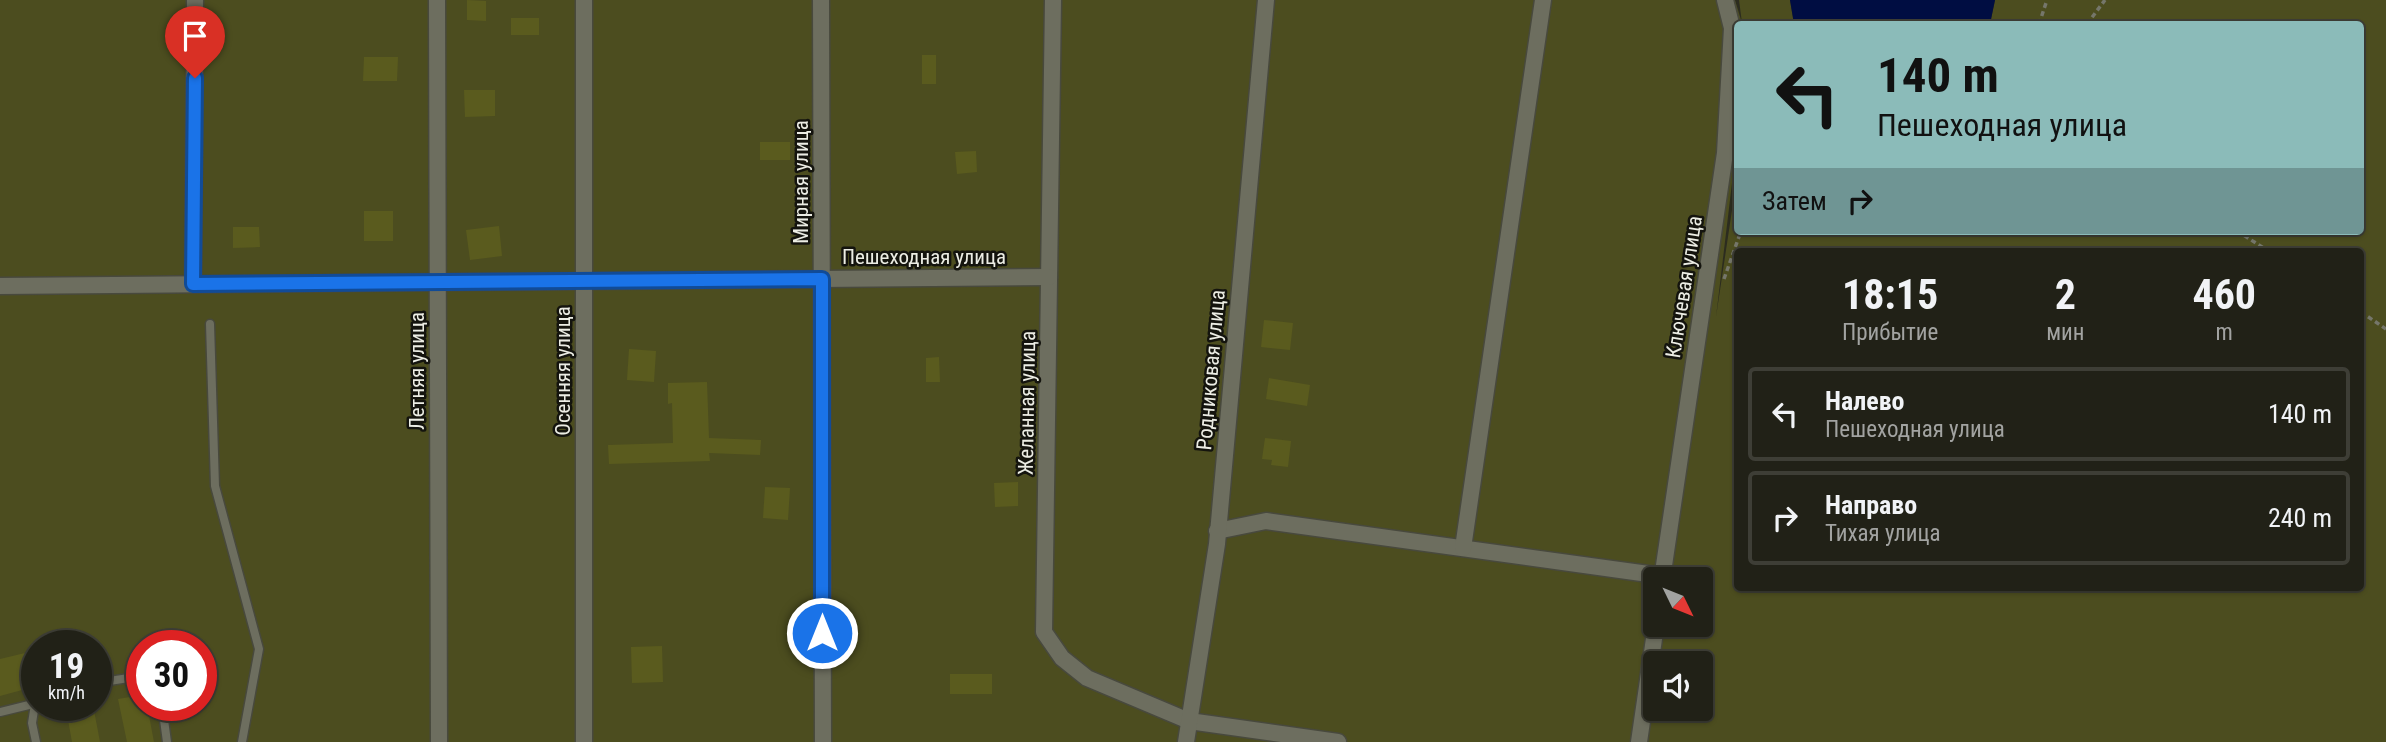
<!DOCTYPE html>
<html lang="ru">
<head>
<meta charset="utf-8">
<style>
	:root { --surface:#212117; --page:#2d2e24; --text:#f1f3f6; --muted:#a2a3a1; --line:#3e3e36 }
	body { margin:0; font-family:"Roboto Condensed",sans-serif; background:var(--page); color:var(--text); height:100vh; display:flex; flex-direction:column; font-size:26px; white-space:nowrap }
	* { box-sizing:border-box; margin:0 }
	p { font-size:23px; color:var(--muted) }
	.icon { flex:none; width:38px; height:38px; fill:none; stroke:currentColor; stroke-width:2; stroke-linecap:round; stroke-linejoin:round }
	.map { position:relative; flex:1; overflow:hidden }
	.drawer { position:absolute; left:1734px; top:248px; width:630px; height:343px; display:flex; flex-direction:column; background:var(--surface); border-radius:7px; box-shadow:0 2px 5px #0004,0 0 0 2px var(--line) }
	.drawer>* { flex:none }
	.banner { position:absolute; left:1734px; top:21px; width:630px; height:214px; border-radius:7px; box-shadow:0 2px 5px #0004,0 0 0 2px var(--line); background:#8bbbb9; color:#111; overflow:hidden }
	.needle { width:46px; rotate:133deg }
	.controls { position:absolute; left:1643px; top:567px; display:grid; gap:14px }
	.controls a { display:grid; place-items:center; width:70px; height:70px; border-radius:7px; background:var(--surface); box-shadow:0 2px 5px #0004,0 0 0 2px var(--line); font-size:35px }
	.speed { position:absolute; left:21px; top:630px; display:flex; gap:14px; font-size:35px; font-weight:700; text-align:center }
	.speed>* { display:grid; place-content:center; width:91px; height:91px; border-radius:50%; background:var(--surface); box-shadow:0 2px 5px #0004,0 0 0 2px var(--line); line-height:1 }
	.speed small { font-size:18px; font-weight:400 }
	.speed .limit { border:10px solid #d22; background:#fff; color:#111 }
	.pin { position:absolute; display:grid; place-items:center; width:60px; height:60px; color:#fff; margin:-72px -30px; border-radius:50% 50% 50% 0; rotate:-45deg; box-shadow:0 0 7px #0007 }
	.pin .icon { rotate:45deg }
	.me { position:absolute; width:77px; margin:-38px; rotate:0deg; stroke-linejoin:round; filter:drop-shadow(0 0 5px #0008) }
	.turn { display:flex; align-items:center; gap:24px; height:147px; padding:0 28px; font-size:32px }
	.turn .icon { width:91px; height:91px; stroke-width:2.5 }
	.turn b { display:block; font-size:49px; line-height:60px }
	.then { display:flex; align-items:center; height:66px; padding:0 28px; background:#0003; gap:14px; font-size:26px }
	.eta { display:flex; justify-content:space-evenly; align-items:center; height:119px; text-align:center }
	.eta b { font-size:42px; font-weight:700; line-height:49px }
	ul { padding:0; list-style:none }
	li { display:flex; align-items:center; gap:21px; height:94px; margin:0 14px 10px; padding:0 14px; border:4px solid var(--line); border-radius:7px }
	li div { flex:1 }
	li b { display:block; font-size:26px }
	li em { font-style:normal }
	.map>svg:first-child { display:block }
	.green { fill:#4c4d1f; fill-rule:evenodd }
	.water { fill:#000d42 }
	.building { fill:#5a5b1e }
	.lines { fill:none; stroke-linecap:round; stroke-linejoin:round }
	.lane-casing { stroke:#48493d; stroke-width:11 }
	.street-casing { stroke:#48493d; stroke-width:19 }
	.path { stroke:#75766a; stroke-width:3.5; stroke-dasharray:5 3.5; stroke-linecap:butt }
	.lane { stroke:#6d6e5f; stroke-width:8 }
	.street { stroke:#6d6e5f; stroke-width:16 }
	.route-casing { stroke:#114b97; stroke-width:18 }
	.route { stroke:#1a73e8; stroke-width:12 }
	.labels { text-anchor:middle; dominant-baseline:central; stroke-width:5; stroke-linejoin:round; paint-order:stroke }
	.street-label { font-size:21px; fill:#ecede4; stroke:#14140e }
</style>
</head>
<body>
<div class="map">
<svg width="2386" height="742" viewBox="0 0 2386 742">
	<rect width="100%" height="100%" fill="#2c2c1f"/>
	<!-- green -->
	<path class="green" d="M 0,0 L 1735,0 L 1742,23 L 1739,0 L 1790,0 L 1794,24 L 1738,24 L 1738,133 L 1716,317 L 1738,170 L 1738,231 L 2361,231 L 2361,24 L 1990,24 L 1995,0 L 2386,0 L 2386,742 L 0,742 ZM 1738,252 L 2361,252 L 2361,588 L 1738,588 ZM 1656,579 L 1701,579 L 1701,625 L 1656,625 ZM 37,646 L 96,646 L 96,705 L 37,705 ZM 142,646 L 201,646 L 201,705 L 142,705 ZM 1656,663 L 1701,663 L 1701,709 L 1656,709 Z"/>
	<!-- water -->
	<polygon class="water" points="1790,0 1995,0 1990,24 1794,24"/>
	<!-- building -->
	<g class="building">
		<polygon points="467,0 486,1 486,21 467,20"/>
		<rect x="511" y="18" width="28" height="17"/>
		<rect x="922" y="55" width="14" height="29"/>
		<polygon points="364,57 398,57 397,81 363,81"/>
		<polygon points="464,90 495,90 495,116 465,117"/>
		<rect x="760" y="142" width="30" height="18"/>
		<polygon points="976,151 977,172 957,174 955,152"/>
		<rect x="364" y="211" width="29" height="30"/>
		<polygon points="499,226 502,256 470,260 466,230"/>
		<polygon points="233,227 259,227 260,247 233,248"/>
		<polygon points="1264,320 1293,323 1290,350 1261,347"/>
		<polygon points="629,349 656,351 654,382 627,380"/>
		<polygon points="939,357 940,382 926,382 926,358"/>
		<polygon points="1269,378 1310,385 1307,406 1266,399"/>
		<polygon points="707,382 709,438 761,440 760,455 709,453 710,461 609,464 608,445 673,443 672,403 668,404 668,383"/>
		<polygon points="1265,438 1291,441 1288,467 1271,465 1272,460 1262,459"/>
		<polygon points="1018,482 1018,506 995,507 994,483"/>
		<polygon points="765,487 790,488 788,520 763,518"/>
		<polygon points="662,646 663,682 632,683 631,647"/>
		<polygon points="25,653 33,687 0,696 0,659"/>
		<rect x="950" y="674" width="42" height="20"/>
		<polygon points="142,695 142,705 147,705 154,742 127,742 118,699"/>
		<polygon points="84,705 93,705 100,742 72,742 66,709"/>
	</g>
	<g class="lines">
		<defs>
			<g id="lane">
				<polyline points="210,324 215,486 259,649 242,742"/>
				<polyline points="96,683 142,676"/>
				<polyline points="35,704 32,723 36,742"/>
				<polyline points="162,705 167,742"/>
				<polyline points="0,712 37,703"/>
			</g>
			<g id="street">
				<polyline points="437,0 439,742"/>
				<polyline points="584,0 584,742"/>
				<polyline points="821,0 823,742"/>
				<polyline points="1053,0 1044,632 1062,658 1087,678 1189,721 1338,742"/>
				<polyline points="193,284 195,0"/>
				<polyline points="0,286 1049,277"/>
				<polyline points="1217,531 1266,521 1663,576"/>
				<polyline points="1463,548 1543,0"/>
				<polyline points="1662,579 1725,153 1732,28 1725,0"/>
				<polyline points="1186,742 1217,544 1266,0"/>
				<polyline points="1639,742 1656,625"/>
			</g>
		</defs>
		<!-- lane casing -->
		<use href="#lane" class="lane-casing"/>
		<!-- street casing -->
		<use href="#street" class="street-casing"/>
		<!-- path -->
		<g class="path">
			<polyline points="2039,24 2047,0"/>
			<polyline points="2087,24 2105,0"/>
			<polyline points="2237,231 2270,252"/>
			<polyline points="1724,279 1741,231"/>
			<polyline points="2361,312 2386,329"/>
		</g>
		<!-- lane -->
		<use href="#lane" class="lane"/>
		<!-- street -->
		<use href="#street" class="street"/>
	</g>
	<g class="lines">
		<defs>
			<polyline id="route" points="195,78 193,284 822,279 822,633"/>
		</defs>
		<!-- route casing -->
		<use href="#route" class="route-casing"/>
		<!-- route -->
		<use href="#route" class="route"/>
	</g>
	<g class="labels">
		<!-- street labels -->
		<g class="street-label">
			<text transform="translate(801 182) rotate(-90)">Мирная улица</text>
			<text x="924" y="257">Пешеходная улица</text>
			<text transform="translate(1684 287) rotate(-81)">Ключевая улица</text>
			<text transform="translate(1211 370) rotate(-85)">Родниковая улица</text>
			<text transform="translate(417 371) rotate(-90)">Летняя улица</text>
			<text transform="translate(563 371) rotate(-90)">Осенняя улица</text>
			<text transform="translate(1027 403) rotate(-89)">Желанная улица</text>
		</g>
	</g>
</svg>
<div class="controls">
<a><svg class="needle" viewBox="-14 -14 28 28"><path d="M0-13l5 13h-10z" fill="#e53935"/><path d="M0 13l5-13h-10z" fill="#a2a3a1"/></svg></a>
<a><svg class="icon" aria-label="sound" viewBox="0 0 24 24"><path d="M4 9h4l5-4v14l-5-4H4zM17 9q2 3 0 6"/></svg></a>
</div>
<div class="speed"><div>19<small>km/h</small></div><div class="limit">30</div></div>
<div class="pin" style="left:195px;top:78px;background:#d93025"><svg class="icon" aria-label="arrive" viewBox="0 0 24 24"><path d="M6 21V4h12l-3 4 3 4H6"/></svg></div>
<svg class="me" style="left:822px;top:633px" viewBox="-20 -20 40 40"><circle r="17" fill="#1a73e8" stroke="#fff" stroke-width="3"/><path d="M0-11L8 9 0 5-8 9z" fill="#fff"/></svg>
<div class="banner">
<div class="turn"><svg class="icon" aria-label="left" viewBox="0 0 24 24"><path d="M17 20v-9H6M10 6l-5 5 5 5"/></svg><div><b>140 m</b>Пешеходная улица</div></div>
<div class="then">Затем<svg class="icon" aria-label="right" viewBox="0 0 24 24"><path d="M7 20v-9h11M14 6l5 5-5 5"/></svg></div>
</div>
<section class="drawer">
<div class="eta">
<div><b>18:15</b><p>Прибытие</p></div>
<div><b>2</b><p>мин</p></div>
<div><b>460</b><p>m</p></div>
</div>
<ul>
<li><svg class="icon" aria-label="left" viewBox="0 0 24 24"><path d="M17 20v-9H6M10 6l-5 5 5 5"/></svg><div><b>Налево</b><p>Пешеходная улица</p></div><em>140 m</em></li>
<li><svg class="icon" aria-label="right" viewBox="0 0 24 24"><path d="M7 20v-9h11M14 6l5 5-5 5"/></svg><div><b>Направо</b><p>Тихая улица</p></div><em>240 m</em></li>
</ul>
</section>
</div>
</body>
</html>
